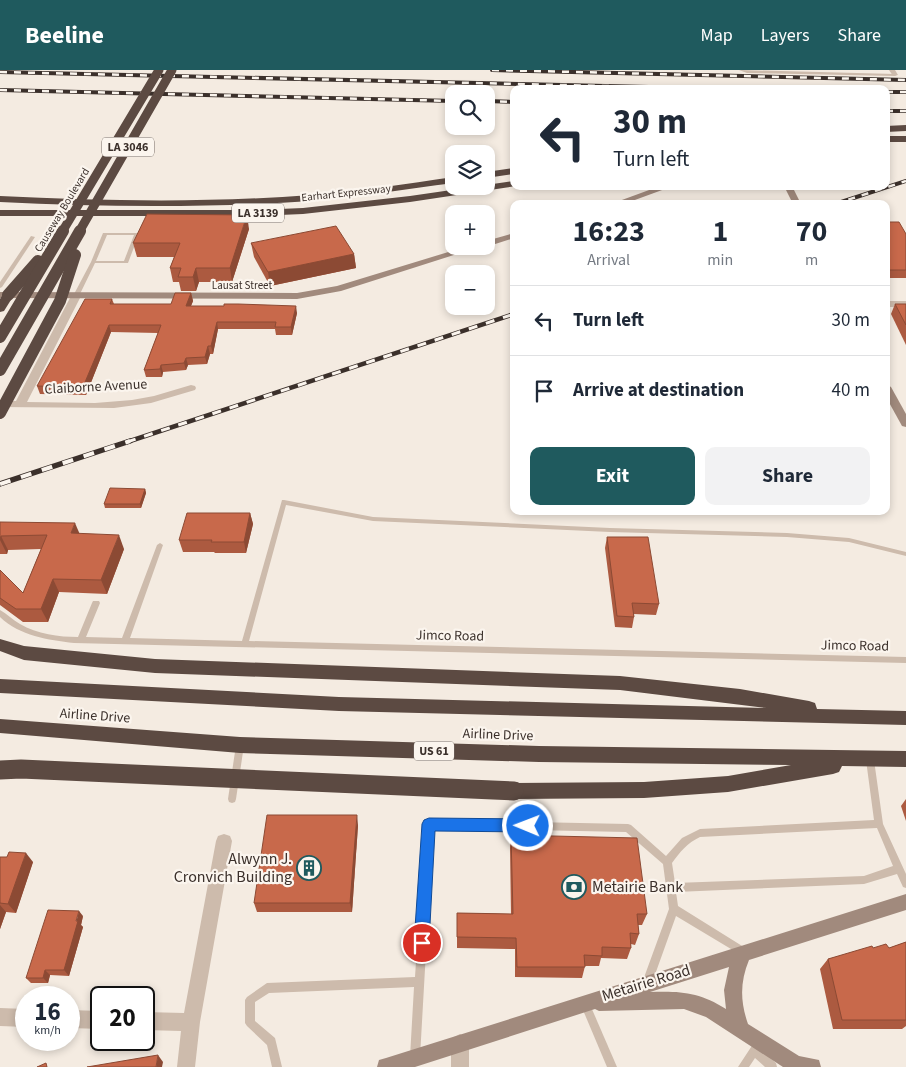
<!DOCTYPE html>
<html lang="en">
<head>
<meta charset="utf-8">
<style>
	:root { --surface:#fff; --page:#f2f2f3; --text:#1f2937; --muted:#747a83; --line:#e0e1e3; --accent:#1f5a5e }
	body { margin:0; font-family:"Source Sans 3",sans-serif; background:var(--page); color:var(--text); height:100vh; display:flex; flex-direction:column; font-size:19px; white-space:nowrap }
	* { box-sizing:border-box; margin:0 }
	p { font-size:16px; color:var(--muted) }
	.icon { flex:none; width:28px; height:28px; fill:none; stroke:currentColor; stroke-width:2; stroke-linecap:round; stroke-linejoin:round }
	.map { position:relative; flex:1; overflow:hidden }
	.drawer { position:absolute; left:510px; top:130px; width:380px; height:315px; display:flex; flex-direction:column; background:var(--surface); border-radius:10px; box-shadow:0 2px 8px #0003 }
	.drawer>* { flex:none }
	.banner { position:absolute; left:510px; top:15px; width:380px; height:105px; border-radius:10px; box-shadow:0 2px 8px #0003; background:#fff; color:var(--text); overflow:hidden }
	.buttons { position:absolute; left:445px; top:15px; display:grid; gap:10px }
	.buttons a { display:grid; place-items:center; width:50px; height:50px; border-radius:10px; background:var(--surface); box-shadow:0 2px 8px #0003; font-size:25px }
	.speed { position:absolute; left:15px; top:916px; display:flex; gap:10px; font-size:25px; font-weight:700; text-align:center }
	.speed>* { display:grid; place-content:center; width:65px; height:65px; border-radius:50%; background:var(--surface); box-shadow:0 2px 8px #0003; line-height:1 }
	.speed small { font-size:12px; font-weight:400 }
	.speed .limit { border:2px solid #111; border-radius:8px; background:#fff; color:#111 }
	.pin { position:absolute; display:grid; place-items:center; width:42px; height:42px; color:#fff; margin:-21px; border:2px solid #fff; border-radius:50%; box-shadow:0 1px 5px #0007 }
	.me { position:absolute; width:55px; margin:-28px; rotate:271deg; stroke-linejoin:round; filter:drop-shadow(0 0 4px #0008) }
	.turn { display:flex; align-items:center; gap:18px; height:105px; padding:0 20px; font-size:22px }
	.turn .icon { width:65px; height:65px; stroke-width:2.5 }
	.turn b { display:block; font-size:35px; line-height:42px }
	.eta { display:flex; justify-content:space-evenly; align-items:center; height:85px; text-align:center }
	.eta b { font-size:30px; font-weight:700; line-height:35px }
	.action { display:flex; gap:10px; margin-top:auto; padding:10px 20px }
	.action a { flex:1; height:58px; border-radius:10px; background:var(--accent); color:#fff; font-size:20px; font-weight:700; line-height:58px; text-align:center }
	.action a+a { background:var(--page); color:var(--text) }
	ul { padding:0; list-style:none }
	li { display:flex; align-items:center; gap:15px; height:70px; padding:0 20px; border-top:1px solid var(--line) }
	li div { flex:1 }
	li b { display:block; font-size:19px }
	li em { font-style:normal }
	header { display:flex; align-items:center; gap:30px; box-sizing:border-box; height:70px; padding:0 25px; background:var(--accent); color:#fff }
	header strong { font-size:24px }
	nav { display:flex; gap:28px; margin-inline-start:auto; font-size:18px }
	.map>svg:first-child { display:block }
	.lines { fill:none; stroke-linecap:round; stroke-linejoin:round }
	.lane { fill:#cdbbac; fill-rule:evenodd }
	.street { fill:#cdbbac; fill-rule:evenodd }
	.secondary { fill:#a18a7d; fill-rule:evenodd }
	.highway { fill:#5c4a42; fill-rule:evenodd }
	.rail-far2-casing { stroke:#3b302b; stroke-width:4 }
	.rail-far1-casing { stroke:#3b302b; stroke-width:4.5 }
	.rail-casing { stroke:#3b302b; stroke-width:5.5 }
	.rail-far2 { stroke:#fbf5ee; stroke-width:2.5; stroke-dasharray:7; stroke-linecap:butt }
	.rail-far1 { stroke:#fbf5ee; stroke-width:3; stroke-dasharray:9; stroke-linecap:butt }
	.rail { stroke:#fbf5ee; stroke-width:4; stroke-dasharray:11; stroke-linecap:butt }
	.highway-bridge-far2 { stroke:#5c4a42; stroke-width:9 }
	.highway-bridge-far1 { stroke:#5c4a42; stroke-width:12 }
	.highway-bridge { stroke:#5c4a42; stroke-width:19 }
	.wall { fill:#ac5a40 }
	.shaded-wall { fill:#8c4a34 }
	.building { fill:#c8694b; stroke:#8c4a34 }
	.route { fill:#1a73e8; stroke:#114b97 }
	.labels { text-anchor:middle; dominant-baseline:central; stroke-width:4.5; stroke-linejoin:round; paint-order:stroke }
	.far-street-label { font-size:11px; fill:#3b302b; stroke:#fbf5ee }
	.shield { fill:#fbf5ee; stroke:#756b66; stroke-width:1 }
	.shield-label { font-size:12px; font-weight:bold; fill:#3b302b }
	.street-label { font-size:14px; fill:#3b302b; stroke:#fbf5ee }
	.near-poi-label { font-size:16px; fill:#3b302b; stroke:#fbf5ee; text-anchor:end }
	.near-street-label { font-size:16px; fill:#3b302b; stroke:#fbf5ee }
</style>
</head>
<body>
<header>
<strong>Beeline</strong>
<nav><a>Map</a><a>Layers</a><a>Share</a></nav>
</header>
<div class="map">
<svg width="906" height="997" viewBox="0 0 906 997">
	<rect width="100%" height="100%" fill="#f4ebe1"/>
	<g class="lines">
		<!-- lane -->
		<g class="lane">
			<polygon points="739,0 895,4 897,5 895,6 747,3"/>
			<path d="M 103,163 L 137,163 L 139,164 L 128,193 L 95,193 L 79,226 L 78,227 L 74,227 L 73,226 L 91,192 ZM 107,165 L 134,165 L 124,191 L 96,191 Z"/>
			<polygon points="31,166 35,167 2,217 0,218 0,212"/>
			<path d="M 282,430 L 284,430 L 373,447 L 610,458 L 787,463 L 849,468 L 906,482 L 906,486 L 849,472 L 787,467 L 610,462 L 373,451 L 286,435 L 249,571 L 906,587 L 906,593 L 74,573 C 48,570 20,566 0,547 L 0,540 C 7,544 13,550 20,554 C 37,564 59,567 78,567 L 92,533 L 93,531 L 99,531 L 100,533 L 86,567 L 122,568 L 157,475 L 160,473 L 163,475 L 130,568 L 242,571 Z"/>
			<polygon points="240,672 243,673 244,675 236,729 235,732 232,733 229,732 228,729 236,675 237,673"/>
			<path d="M 870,686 L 873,687 L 874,690 L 883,754 L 906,804 L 906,818 L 903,817 L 897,804 L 864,814 L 676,822 L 678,836 L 747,879 L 749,882 L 747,885 L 744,887 L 741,885 L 676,846 L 652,913 L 650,916 L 647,918 L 644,916 L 642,913 L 669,839 L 663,794 L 626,762 L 433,758 L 420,987 L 419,991 L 415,992 L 411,991 L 410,987 L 414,917 L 269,923 L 255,932 L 255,951 L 275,968 L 282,997 L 272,997 L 267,975 L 247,956 L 245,953 L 245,930 L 247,927 L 267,913 L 415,907 L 425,754 L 426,751 L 429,750 L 628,754 L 631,755 L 666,786 L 682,768 L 700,759 L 874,750 L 866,690 L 867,687 ZM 877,758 L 893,796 L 864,806 L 675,813 L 672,793 C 680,782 687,773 700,767 Z"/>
			<polygon points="585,928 588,930 617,997 607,997 580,933 582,930"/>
			<polygon points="761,967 765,968 766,972 761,980 776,993 777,997 765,997 755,988 749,997 738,997 757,968"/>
		</g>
		<!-- street -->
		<g class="street">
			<polygon points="889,0 895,0 898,5 893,6"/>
			<polygon points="76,223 81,226 27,332 95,333 132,330 154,326 191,315 195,316 196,318 195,320 151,333 114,338 0,337 0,331 16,331 71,226"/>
			<rect x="886" y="231" width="20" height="6"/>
			<polygon points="224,764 230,766 232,771 200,952 195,997 177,997 181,961 144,960 144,942 184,943 216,771 218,766"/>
			<polygon points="0,938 26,939 26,957 0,956"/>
			<polygon points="69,940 101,941 101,959 69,958"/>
			<polygon points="460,964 466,967 469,973 469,997 451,997 451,973 454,967"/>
		</g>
		<!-- secondary -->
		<g class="secondary">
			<polygon points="660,116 673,116 624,134 611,134"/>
			<polygon points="784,116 792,116 801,134 793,134"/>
			<polygon points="514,163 514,168 489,176 485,176 486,176 486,171"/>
			<polygon points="468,176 482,176 341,221 297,229 0,228 0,222 297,223 337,216"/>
			<polygon points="886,314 891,317 906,344 906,357 902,356 886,327"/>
			<path d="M 906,824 L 906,840 L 749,890 C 740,912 740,931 748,954 L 799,986 L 819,990 L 821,997 L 783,997 L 706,947 L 684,939 L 599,941 L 595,939 L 415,997 L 377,997 L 379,990 L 386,988 ZM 729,897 L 724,920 L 726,939 C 699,922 681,921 650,922 Z"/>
		</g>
		<!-- highway -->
		<g class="highway">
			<polygon points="906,55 906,61 886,62 886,56"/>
			<rect x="886" y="66" width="20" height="6"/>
			<polygon points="514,98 514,104 486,108 486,102"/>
			<path d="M 454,107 L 454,113 C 406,119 359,127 311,131 C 207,138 103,137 0,132 L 0,126 C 103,131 207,133 311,125 C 359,121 406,114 454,107 Z"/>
			<polygon points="514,111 514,116 516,116 410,132 303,144 256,146 0,146 0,140 256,140 303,138 410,126"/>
			<polygon points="8,222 14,225 4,241 0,242 0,229 4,223"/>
			<polygon points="0,569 24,576 155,589 620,606 740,619 809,631 815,633 817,639 906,641 906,655 339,641 0,623 0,609 339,627 767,638 620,620 155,603 24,590 0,581"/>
			<polygon points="0,649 240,667 539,676 906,681 906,697 842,696 839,702 833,704 728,722 644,728 514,729 508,727 505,721 508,715 514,713 644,712 728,706 791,695 539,692 240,683 0,663"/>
		</g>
		<defs>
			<g id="rail-far2">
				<polyline points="492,0 906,10"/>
				<polyline points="0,2 735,19"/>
				<polyline points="0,20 454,31"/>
				<polyline points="886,22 906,22"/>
				<polyline points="486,31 514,32"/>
				<polyline points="886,41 906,41"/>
				<polyline points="835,134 906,111"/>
			</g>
			<polyline id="rail-far1" points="127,372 514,244"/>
			<polyline id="rail" points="0,414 130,371"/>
		</defs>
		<!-- rail-far2 casing -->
		<use href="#rail-far2" class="rail-far2-casing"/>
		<!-- rail-far1 casing -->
		<use href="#rail-far1" class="rail-far1-casing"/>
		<!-- rail casing -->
		<use href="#rail" class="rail-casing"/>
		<!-- rail-far2 -->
		<use href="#rail-far2" class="rail-far2"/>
		<!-- rail-far1 -->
		<use href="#rail-far1" class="rail-far1"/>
		<!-- rail -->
		<use href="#rail" class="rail"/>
		<!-- highway-bridge-far2 -->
		<g class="highway-bridge-far2">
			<polyline points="62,162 159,0"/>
			<polyline points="79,162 172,0"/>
		</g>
		<!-- highway-bridge-far1 -->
		<g class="highway-bridge-far1">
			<polyline points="8,225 38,191"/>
			<polyline points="0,267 63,161"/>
			<polyline points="0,300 80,161"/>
			<polyline points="0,343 60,231 75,185"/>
		</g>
		<!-- highway-bridge -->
		<polyline class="highway-bridge" points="0,700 21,699 514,721"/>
	</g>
	<!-- wall -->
	<g class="wall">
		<polygon points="886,152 906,164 906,208 886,208"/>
		<polygon points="249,159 232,212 199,212 196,221 181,221 179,212 173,212 170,198 174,187 137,187 133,173"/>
		<polygon points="251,173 354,184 356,198 270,216 254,187"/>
		<polygon points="191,223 193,231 191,236 297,243 292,265 276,265 275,259 218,259 213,284 210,284 207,294 188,295 186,300 163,302 162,307 146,307 144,300 158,263 111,262 86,325 40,324 37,316 112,229 114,234 171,234"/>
		<polygon points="895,234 906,234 906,275 891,244"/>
		<polygon points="145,419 146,423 141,438 105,438 104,434"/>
		<polygon points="250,443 253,454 246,483 215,483 214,482 183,482 179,470"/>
		<polygon points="0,452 80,464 124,479 107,524 59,522 48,552 23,552 0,535 0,500 23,523 41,479 8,480 7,484 0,484"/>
		<polygon points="607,467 659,534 656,545 634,544 634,547 632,558 615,557 605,478"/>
		<polygon points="906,729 906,751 901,736"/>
		<polygon points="358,755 352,842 257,842 254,833"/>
		<polygon points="511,765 647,844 642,855 638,855 639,864 635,875 631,874 631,878 627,889 601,888 599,896 585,896 582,908 515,907 515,879 457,878 457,843 511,844 510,778"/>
		<polygon points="0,787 33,792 16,843 6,842 0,859"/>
		<polygon points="83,846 81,855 83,857 69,906 50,905 48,913 31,913 26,908"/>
		<polygon points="906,872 906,956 902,959 833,959 820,899 828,889 873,878 889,878"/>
	</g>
	<!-- shaded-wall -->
	<g class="shaded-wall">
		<polygon points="247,145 249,159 232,212 230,198"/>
		<polygon points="354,184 356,198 270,216 268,202"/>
		<polygon points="196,198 199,212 196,221 193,207"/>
		<polygon points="191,223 193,231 188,243 186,236"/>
		<polygon points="296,236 297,243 292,265 291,257"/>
		<polygon points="217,252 218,259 213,284 211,276"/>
		<polygon points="109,255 111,262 86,325 83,317"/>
		<polygon points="208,276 210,284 207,294 205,287"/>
		<polygon points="186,288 188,295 186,300 184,293"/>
		<polygon points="161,295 163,302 162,307 160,299"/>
		<polygon points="145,419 146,423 141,438 140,434"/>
		<polygon points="250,443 253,454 246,483 244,472"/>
		<polygon points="75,453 81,467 71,463"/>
		<polygon points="119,465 124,479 107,524 101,510"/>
		<polygon points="1,466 8,480 7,484 0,470"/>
		<polygon points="53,509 59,522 48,552 41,539"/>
		<polygon points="357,745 358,755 352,842 350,833"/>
		<polygon points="26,783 33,792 16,843 8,834"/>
		<polygon points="0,835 6,842 0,859"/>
		<polygon points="79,841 83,846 81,855 83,857 69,906 64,900"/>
		<polygon points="45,900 50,905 48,913 43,908"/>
		<polygon points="158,985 163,992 162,997 156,997"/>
	</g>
	<!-- building -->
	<g class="building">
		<polygon points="147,144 247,145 230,198 196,198 193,207 178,207 181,198 170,198 180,173 133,173"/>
		<polygon points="886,152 899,152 906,164 906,200 886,200"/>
		<polygon points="336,156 354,184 268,202 251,173"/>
		<polygon points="175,223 191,223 186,236 224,236 224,234 238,234 296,236 291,257 275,257 276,252 217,252 211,276 208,276 205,287 186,288 184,293 161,295 160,299 144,300 161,255 109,255 83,317 37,316 85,229 112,229 110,234 171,234"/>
		<polygon points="895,234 906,234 906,255"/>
		<polygon points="110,418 145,419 140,434 104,434"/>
		<polygon points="187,443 250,443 244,472 211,472 212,470 179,470"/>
		<polygon points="0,452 75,453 71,463 119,465 101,510 53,509 41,539 16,539 0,528 0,500 23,523 47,465 1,466 0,470"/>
		<polygon points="607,467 648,467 659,534 632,533 634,547 617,546"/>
		<polygon points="267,745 357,745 350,833 254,833"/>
		<polygon points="511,765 637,768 647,844 637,844 639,864 630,863 631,878 602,877 602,886 584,885 585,897 517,897 516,868 457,867 457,843 513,844"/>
		<polygon points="9,782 26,783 8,834 0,833 0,787 7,787"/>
		<polygon points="48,840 79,841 76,851 78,851 64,900 45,900 43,908 26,908"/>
		<polygon points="906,872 906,950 842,950 828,889 872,876 873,878 886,874 889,878"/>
		<polygon points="158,985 156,997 87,997"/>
		<polygon points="46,993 47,997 37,997"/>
	</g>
	<!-- route -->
	<polygon class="route" points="429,748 528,749 534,751 536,756 534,761 528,762 435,761 429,873 427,878 422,880 416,878 414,873 422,754 424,750"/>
	<!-- icons -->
	<defs>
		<symbol id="building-ring" viewBox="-11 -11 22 22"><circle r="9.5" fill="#fbf5ee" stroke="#1f5a5e" stroke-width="1.5"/><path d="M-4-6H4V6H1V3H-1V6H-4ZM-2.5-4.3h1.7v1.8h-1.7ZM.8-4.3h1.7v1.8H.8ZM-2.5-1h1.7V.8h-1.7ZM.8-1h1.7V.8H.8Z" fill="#1f5a5e"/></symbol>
		<symbol id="bank-ring" viewBox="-11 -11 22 22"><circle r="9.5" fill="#fbf5ee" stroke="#1f5a5e" stroke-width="1.5"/><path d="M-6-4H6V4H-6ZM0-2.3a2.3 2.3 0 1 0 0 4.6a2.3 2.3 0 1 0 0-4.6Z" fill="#1f5a5e"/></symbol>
	</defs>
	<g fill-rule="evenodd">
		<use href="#building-ring" x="295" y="784" width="28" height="28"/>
		<use href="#bank-ring" x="560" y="803" width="28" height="28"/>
	</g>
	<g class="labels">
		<!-- far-street labels -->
		<g class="far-street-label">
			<text transform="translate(346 123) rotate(-6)">Earhart Expressway</text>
			<text transform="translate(62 140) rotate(-59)">Causeway Boulevard</text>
			<text x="242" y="215">Lausat Street</text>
		</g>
		<!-- shield labels -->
		<g class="shield">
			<rect x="102" y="67.5" width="52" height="19" rx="4"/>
			<rect x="232" y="133.5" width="52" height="19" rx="4"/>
			<rect x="414" y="671.5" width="40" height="19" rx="4"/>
		</g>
		<g class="shield-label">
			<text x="128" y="77">LA 3046</text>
			<text x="258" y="143">LA 3139</text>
			<text x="434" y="681">US 61</text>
		</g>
		<!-- street labels -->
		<g class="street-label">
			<text transform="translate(96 317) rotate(-3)">Claiborne Avenue</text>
			<text transform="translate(450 566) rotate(1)">Jimco Road</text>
			<text transform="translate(855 576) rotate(1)">Jimco Road</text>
			<text transform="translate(95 646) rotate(4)">Airline Drive</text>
			<text transform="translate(498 665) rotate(2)">Airline Drive</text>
		</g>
		<!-- near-poi labels -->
		<g class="near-poi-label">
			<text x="292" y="789">Alwynn J.<tspan x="292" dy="18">Cronvich Building</tspan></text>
			<text x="592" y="817" text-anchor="start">Metairie Bank</text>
		</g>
		<!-- near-street labels -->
		<g class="near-street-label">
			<text transform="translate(646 913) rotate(-17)">Metairie Road</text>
		</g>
	</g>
</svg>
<div class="buttons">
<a><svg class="icon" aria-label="search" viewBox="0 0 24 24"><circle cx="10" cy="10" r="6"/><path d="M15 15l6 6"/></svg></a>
<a><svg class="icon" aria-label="layers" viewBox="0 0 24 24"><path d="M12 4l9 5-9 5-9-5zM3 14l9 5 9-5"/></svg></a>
<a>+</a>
<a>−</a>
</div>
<div class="speed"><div>16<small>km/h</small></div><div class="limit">20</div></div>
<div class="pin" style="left:422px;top:873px;background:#d93025"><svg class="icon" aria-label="arrive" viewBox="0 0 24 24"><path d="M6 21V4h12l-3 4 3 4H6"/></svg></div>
<svg class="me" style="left:528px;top:756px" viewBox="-20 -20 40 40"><circle r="17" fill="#1a73e8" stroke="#fff" stroke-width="3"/><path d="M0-11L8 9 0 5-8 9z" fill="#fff"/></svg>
<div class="banner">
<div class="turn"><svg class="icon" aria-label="left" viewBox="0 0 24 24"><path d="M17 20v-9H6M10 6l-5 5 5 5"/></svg><div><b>30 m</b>Turn left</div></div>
</div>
<section class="drawer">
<div class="eta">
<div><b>16:23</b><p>Arrival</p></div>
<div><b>1</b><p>min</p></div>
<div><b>70</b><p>m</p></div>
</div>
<ul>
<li><svg class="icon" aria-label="left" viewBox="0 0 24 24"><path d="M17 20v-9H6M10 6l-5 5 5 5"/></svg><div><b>Turn left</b></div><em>30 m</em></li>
<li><svg class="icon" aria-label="arrive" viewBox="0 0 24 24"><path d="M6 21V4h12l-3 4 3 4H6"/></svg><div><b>Arrive at destination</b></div><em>40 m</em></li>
</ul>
<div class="action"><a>Exit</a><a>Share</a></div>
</section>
</div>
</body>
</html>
